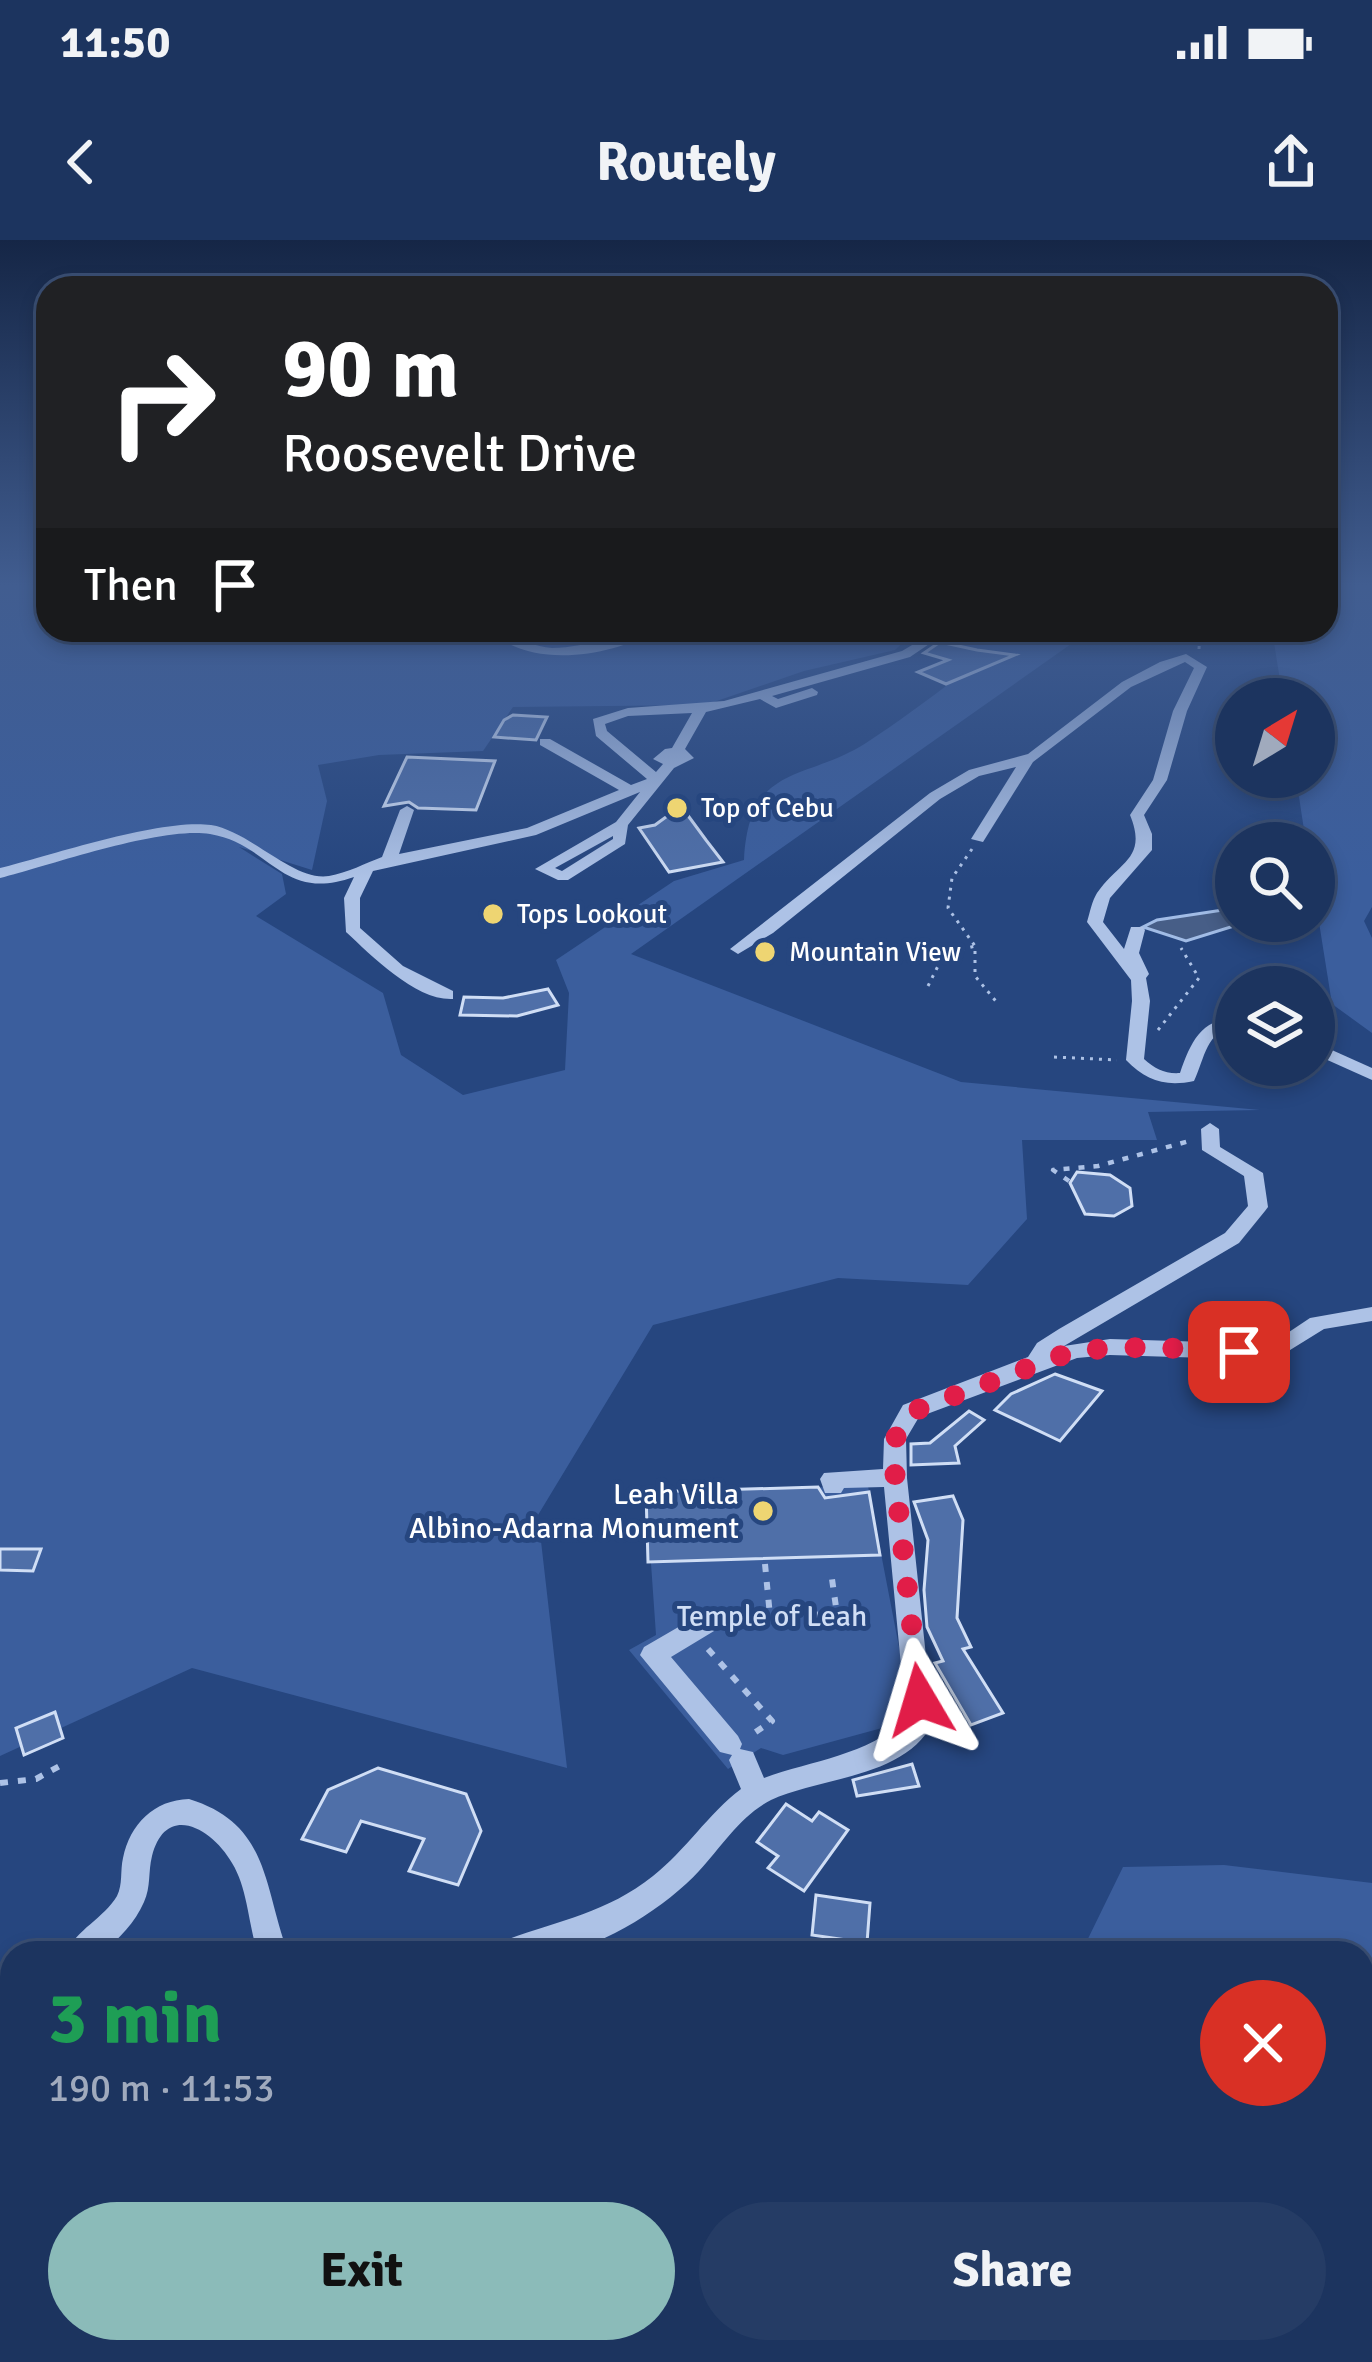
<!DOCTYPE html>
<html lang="en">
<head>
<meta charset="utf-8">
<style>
	:root { --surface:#1c345f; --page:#253c65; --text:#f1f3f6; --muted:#a0aabd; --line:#3a4f74; --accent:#8bbbb9 }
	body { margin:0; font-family:Signika,sans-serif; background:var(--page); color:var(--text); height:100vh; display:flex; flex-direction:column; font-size:45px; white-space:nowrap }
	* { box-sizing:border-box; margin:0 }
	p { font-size:39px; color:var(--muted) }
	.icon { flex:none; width:66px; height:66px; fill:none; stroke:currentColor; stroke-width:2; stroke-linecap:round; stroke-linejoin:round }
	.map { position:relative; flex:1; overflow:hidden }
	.side { position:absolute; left:0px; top:1701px; width:1374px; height:423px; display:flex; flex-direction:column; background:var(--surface); border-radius:36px 36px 0 0; box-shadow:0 6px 18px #0003,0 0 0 3px var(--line) }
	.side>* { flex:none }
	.top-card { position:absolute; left:36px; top:36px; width:1302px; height:366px; border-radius:36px; box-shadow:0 6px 18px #0003,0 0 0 3px var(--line); background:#202124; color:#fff; overflow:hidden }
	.needle { width:78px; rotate:38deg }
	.controls { position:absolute; left:1215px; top:438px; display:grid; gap:24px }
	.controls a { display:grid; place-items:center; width:120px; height:120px; border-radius:50%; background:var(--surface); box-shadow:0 6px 18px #0003,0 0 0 3px var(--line); font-size:60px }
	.pin { position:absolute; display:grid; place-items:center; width:102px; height:102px; color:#fff; margin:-51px; border-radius:24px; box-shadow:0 6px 18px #0006 }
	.me { position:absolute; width:132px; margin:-66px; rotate:353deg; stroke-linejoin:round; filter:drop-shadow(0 0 9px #0008) }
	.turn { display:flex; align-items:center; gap:42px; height:252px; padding:0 48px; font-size:54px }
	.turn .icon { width:156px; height:156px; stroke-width:2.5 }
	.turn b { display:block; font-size:84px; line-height:102px }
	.then { display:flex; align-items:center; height:114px; padding:0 48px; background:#0003; gap:24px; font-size:45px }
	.round { display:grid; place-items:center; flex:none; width:126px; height:126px; border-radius:63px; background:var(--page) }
	.head { display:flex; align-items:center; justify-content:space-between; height:204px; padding:0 48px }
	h1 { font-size:72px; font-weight:800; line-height:90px; color:#1e9e55 }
	.primary-button { display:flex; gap:24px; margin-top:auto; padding:24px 48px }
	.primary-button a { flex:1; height:138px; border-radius:72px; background:var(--accent); color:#111; font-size:48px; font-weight:800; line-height:138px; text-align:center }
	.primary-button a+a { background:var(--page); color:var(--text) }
	.status { display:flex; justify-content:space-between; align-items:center; height:84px; padding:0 60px; background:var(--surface); direction:ltr }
	.status svg { height:33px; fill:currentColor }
	header { display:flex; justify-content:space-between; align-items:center; height:156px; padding:0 48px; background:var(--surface); font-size:54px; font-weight:800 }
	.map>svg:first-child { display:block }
	.green { fill:#3b5e9d }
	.water { fill:#475e87; stroke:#a1bce6; stroke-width:3 }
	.building { fill:#4f6fa8; stroke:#d0def5; stroke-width:3 }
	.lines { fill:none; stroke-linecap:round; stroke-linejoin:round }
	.path-far2 { stroke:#adc2e6; stroke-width:3; stroke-dasharray:3 6; stroke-linecap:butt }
	.path-far1 { stroke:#adc2e6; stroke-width:4.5; stroke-dasharray:6 9; stroke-linecap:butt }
	.path { stroke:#adc2e6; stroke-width:6; stroke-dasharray:8 10; stroke-linecap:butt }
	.minor { fill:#adc2e6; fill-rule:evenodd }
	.route { stroke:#e11d48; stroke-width:21; stroke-dasharray:0 37.8 }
	.poi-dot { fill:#eed572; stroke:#26467f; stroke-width:4.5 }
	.labels { text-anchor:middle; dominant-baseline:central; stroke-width:10; stroke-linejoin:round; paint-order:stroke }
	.far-poi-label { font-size:27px; fill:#fff; stroke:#26467f; text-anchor:start }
	.poi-label { font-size:30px; fill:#fff; stroke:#26467f; text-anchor:end }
	.park-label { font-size:30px; fill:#d0def5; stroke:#26467f }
</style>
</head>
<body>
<div class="status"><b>11:50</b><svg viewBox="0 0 49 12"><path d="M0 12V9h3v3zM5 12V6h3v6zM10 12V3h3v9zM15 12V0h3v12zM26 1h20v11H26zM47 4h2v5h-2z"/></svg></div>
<header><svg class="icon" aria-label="back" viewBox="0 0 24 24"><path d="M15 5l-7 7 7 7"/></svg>Routely<svg class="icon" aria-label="share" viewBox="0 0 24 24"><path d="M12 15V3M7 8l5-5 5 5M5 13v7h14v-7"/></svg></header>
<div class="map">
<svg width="1372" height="2122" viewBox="0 0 1372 2122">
	<rect width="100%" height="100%" fill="#26467f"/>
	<!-- green -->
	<g class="green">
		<path d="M 0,342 L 48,342 L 48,390 L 916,390 L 895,410 L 804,431 L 705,465 L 513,467 L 483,511 L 379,515 L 318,525 L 327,561 L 312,630 L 239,607 L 282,634 L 286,654 L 256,676 L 383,753 L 401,815 L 463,855 L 565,830 L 569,753 L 556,720 L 674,641 L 744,620 C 749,522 805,542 866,503 C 897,483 927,460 957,438 L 965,390 L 1091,390 L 631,714 L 961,842 L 1260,870 L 1148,872 L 1157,900 L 1022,900 L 1027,979 L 968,1045 L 838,1038 L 653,1085 L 538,1275 L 567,1528 L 192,1428 L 0,1516 Z"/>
		<polygon points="1326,342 1372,342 1372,667 1364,681 1372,698 1372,793 1332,764 1314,651 1314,603 1306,603 1296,537 1314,537 1314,459 1283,459 1272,390 1326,390"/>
		<polygon points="868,1246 910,1464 893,1485 783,1515 761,1508 728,1529 629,1410 656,1395 646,1252"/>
		<polygon points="1224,1625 1372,1643 1372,2122 1239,2122 1227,2112 1362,2112 1362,1713 1081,1713 1123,1627"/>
		<polygon points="275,2112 704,2112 706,2122 277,2122"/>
	</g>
	<!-- water -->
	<polygon class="water" points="1236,668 1236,681 1250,681 1186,701 1143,687 1157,680"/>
	<!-- building -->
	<g class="building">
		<polygon points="940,402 977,410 1015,415 946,444 918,432 948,420 924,413"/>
		<polygon points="513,475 547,477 536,500 494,497 504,480"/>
		<polygon points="407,517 495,521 476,570 418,568 409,562 384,566"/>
		<polygon points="681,566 706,600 723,622 669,632 639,588 655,585"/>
		<polygon points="548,749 558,765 517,776 460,775 464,757 503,758"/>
		<polygon points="1077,932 1110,935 1130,948 1132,966 1114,976 1085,974 1070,943"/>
		<polygon points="1055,1134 1102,1151 1060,1201 995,1170 1011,1154"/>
		<polygon points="969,1171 984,1180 955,1206 959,1223 911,1225 911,1204 930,1203"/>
		<polygon points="818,1247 825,1258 869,1252 880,1315 648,1322 646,1252"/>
		<polygon points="953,1256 963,1280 957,1378 971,1407 963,1409 1003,1473 971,1485 935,1423 943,1421 927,1387 924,1350 928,1300 914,1262"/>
		<polygon points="0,1309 41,1309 33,1331 0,1330"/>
		<polygon points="55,1472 63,1498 24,1515 16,1488"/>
		<polygon points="912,1524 919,1546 857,1556 853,1540"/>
		<polygon points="378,1528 466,1554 481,1591 458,1645 409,1631 424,1599 361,1581 346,1612 302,1599 328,1550"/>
		<polygon points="786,1564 812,1581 819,1572 848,1590 804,1651 768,1628 778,1616 757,1602"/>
		<polygon points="816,1655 870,1663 867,1703 812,1695"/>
	</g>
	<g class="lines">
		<!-- path-far2 -->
		<g class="path-far2">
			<polyline points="1199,409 1200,390"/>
			<polyline points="972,609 952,638 948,668 975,706 975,736 999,765"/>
			<polyline points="928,746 944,714 975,706"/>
			<polyline points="1158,790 1199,738 1181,708"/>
			<polyline points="1054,817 1117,820"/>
		</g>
		<!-- path-far1 -->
		<polyline class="path-far1" points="1069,941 1053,930 1098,926 1193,900"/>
		<!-- path -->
		<g class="path">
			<polyline points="765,1324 770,1376"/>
			<polyline points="738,1377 837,1374 831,1332"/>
			<polyline points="708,1409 772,1481 748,1497"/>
			<polyline points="0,1543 36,1539 65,1523"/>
		</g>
		<!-- minor -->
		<g class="minor">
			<path d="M 489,390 C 511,390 527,407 552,408 C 589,408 622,390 657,390 C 611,417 530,430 489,390 Z"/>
			<path d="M 928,390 L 940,390 L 941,396 L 910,417 L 772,456 L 778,459 L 812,448 L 818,452 L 817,455 L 776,468 L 760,459 L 706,472 L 685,509 L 694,518 L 674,528 L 628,585 L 625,604 L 568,640 L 558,640 L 535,629 L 616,582 L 640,552 L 536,595 L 373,631 L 360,658 L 360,688 L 403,726 L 453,751 L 453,759 C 416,761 372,716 346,692 L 344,658 L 354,637 C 281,663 271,604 210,594 C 161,586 51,625 0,638 L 0,628 C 52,615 161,578 211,585 C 250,591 294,642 329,636 C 347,633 366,623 382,617 L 400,570 L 407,566 L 414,570 L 399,614 L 527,588 L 619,550 L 540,505 L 540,499 L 550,499 L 631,545 L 647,539 L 596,496 L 593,479 L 628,468 L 724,461 L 902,411 L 929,395 ZM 692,473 L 672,508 L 665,509 L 653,519 L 663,524 L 656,532 L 607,491 L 605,484 L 628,476 ZM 613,596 L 613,599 L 562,631 L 555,628 Z"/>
			<path d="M 1186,414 L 1207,427 L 1187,471 L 1167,540 L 1144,575 L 1152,594 L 1152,610 L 1110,658 L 1103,682 L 1124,709 L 1131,687 L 1143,687 L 1145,690 L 1139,713 L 1149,734 L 1146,738 L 1150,761 L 1144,819 C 1155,829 1165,834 1180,833 C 1191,802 1200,780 1236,777 L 1236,787 C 1206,790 1205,818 1194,841 C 1166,847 1146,841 1126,820 L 1132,761 L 1131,740 L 1087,682 C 1090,672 1092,661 1097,653 C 1119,621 1148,619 1130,575 L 1153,540 L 1173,471 L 1194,428 L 1185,422 L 1131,447 L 1033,522 L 983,602 L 971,599 L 1016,527 L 979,536 L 940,559 L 773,693 L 738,714 L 730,709 L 930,553 L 969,530 L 1028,514 L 1122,442 L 1160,422 Z"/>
			<polygon points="1314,802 1372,828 1372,840 1314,814"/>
			<path d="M 1210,883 L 1219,889 L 1220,907 L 1263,933 L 1268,967 L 1265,971 L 1239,1003 L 1064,1106 L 1110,1099 L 1239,1103 L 1277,1100 L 1310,1078 L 1372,1067 L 1372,1081 L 1324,1089 L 1282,1115 L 1239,1119 L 1110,1115 L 1077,1118 L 919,1177 L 906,1199 L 907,1238 L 933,1482 C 906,1538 821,1537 771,1560 C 741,1575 722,1606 699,1631 C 668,1665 605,1706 558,1713 C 537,1716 514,1713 493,1713 L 498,1703 C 554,1681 604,1675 653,1636 C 686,1610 708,1574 741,1549 L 729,1520 L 732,1515 L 720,1512 L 640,1415 L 644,1407 L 706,1371 L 715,1368 L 724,1371 L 728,1378 L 724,1385 L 671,1417 L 738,1496 L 742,1504 L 740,1509 L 753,1512 L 764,1538 C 812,1520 868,1516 906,1478 L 884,1247 L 844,1248 L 841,1253 L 825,1253 L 820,1239 L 824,1233 L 883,1229 L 884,1199 L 903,1165 L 1028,1117 L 1037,1103 L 1059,1089 L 1225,993 L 1248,966 L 1244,936 L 1202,910 L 1201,889 Z"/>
			<path d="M 189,1559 C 270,1584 263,1646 288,1713 L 258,1713 C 248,1684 248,1649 232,1623 C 213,1589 166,1561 152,1616 C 148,1632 151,1647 144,1662 C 135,1683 119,1698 103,1713 L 66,1713 C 76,1690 104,1678 117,1656 C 123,1644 120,1631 123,1618 C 130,1584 154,1560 189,1559 Z"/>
			<polygon points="0,1725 12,1726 12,1756 0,1755"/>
		</g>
	</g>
	<!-- sky -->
	<linearGradient id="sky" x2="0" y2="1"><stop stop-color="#152646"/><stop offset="0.54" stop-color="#415d90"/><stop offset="1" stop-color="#415d90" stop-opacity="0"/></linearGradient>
	<rect width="1372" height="639" fill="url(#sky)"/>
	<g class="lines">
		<!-- route -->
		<polyline class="route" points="920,1460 895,1238 895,1199 911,1172 1076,1110 1151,1107 1239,1112"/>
	</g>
	<!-- markers -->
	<g class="poi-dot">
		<circle cx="677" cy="568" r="12"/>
		<circle cx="493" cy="674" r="12"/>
		<circle cx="765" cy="712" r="12"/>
		<circle cx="763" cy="1271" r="12"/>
	</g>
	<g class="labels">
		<!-- far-poi labels -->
		<g class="far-poi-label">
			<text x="701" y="568">Top of Cebu</text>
			<text x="517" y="674">Tops Lookout</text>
			<text x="789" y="712">Mountain View</text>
		</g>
		<!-- poi labels -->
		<g class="poi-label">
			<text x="739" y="1254">Leah Villa<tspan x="739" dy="34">Albino-Adarna Monument</tspan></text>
		</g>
		<!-- park labels -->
		<g class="park-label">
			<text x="772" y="1376">Temple of Leah</text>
		</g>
	</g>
</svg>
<div class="controls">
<a><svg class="needle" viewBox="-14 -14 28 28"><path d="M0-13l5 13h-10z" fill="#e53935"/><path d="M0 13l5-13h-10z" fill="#a0aabd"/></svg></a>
<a><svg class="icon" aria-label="search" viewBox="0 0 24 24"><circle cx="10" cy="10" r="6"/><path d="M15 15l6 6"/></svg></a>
<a><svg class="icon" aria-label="layers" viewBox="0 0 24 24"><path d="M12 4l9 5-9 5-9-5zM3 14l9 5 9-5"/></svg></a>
</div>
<div class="pin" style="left:1239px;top:1112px;background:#d93025"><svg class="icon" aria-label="arrive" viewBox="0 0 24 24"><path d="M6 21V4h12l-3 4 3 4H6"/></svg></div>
<svg class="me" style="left:920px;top:1460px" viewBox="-20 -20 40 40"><path d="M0-17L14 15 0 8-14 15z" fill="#e11d48" stroke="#fff" stroke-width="4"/></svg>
<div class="top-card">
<div class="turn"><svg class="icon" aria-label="right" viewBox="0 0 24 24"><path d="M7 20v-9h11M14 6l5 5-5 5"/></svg><div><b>90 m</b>Roosevelt Drive</div></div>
<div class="then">Then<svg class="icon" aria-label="arrive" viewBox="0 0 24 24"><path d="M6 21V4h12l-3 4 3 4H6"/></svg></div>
</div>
<section class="side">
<div class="head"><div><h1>3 min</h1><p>190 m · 11:53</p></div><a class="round" style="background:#d93025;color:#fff"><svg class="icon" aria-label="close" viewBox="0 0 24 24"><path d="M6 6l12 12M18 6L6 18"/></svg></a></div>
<div class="primary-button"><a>Exit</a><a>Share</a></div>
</section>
</div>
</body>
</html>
